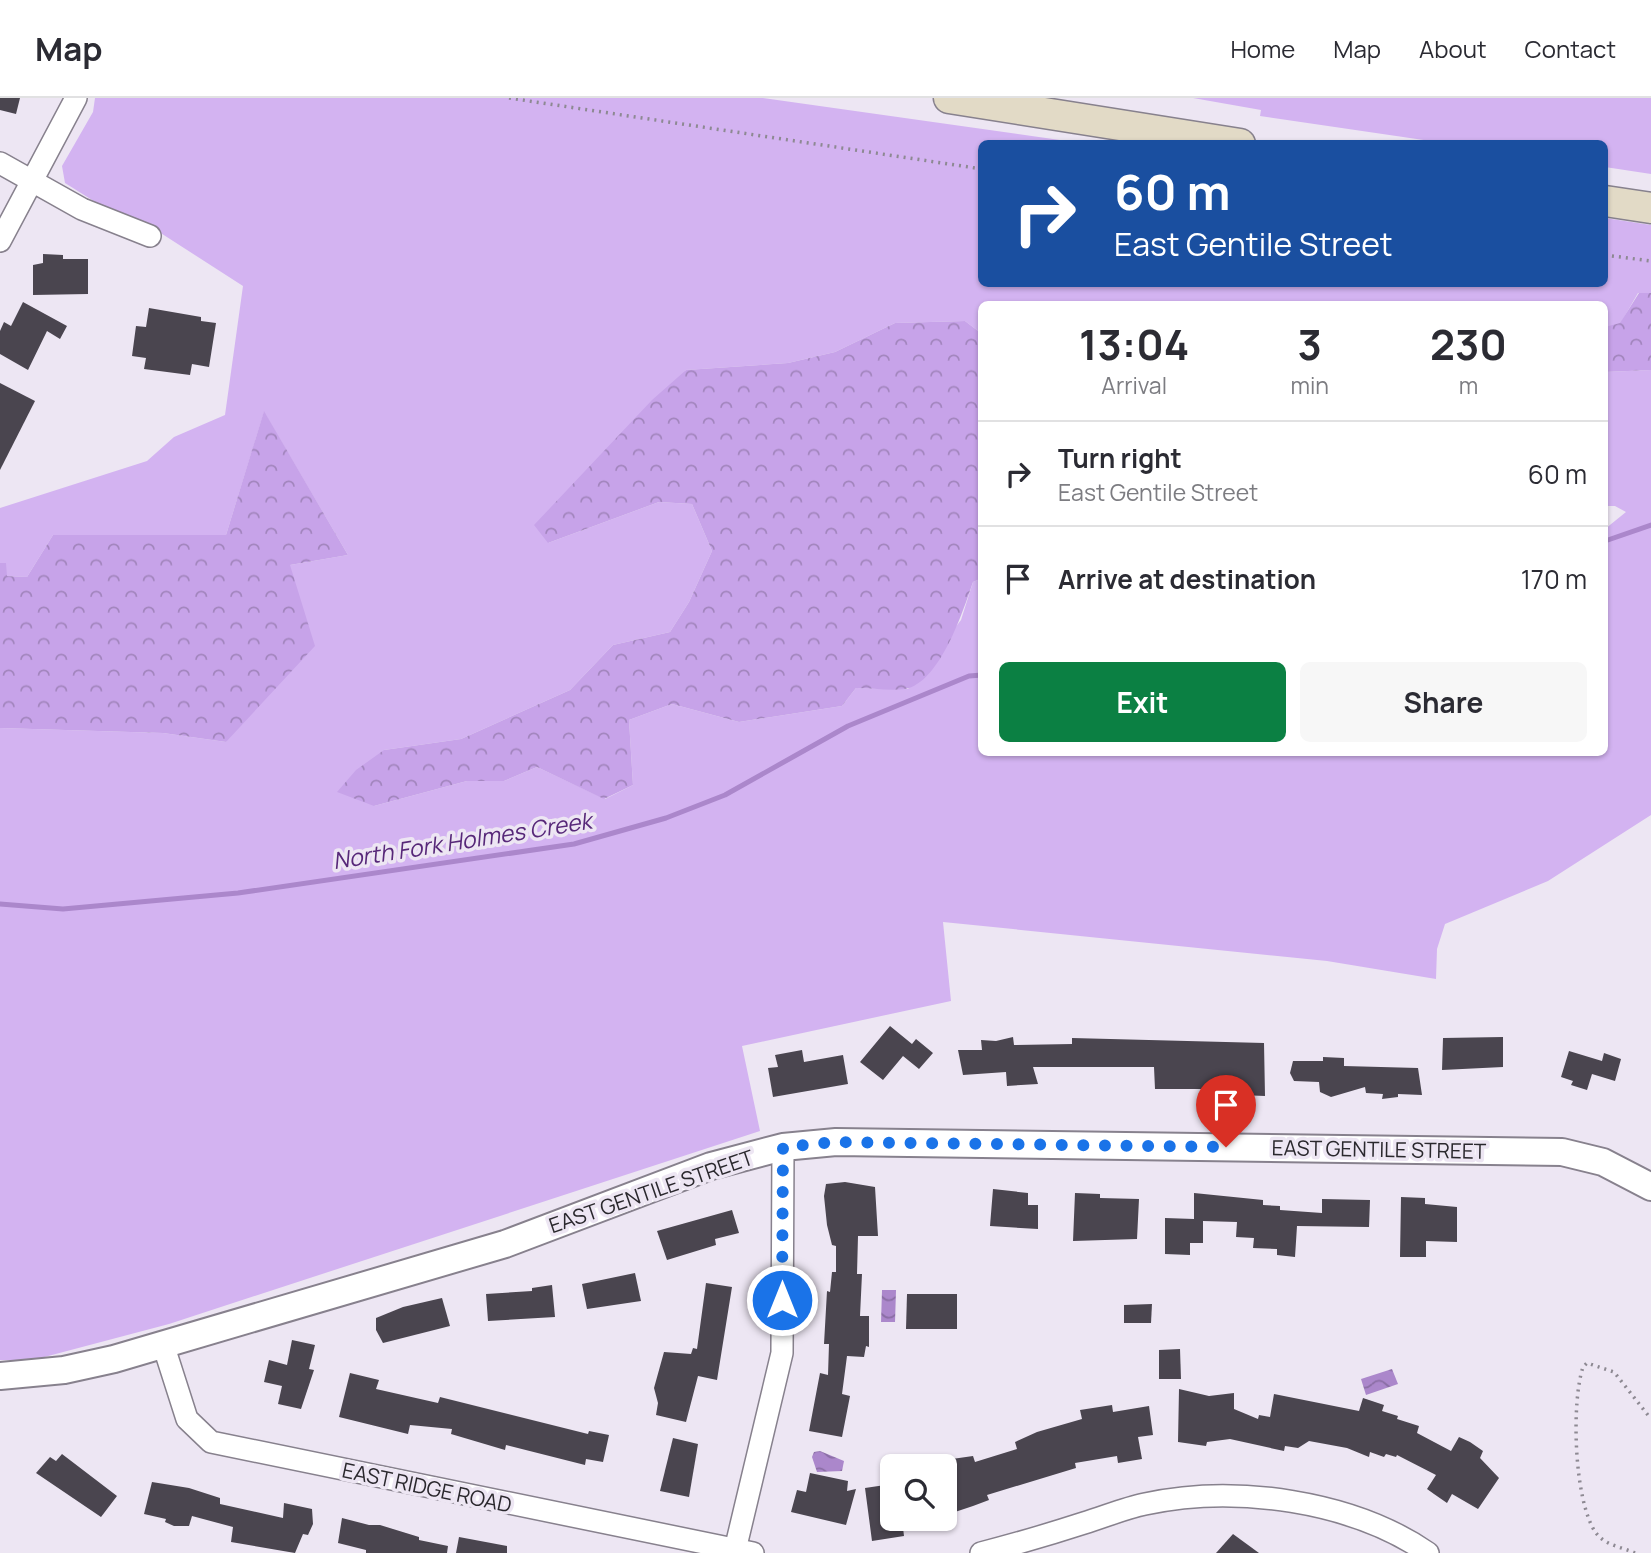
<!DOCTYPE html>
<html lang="en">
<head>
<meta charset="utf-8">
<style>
	:root { --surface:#fff; --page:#f7f7f7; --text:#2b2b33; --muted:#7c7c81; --line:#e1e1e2; --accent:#0b8043 }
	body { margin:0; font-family:Manrope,sans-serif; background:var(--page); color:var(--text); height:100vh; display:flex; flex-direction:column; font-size:26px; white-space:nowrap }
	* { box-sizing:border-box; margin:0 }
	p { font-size:23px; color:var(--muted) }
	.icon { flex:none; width:38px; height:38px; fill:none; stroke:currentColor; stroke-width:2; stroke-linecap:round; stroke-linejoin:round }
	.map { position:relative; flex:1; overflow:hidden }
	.side { position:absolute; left:978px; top:203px; width:630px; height:455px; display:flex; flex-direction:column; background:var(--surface); border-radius:10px; box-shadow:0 2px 5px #0004 }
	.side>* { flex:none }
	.guide { position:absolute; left:978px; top:42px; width:630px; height:147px; border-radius:10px; box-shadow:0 2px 5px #0004; background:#1a4fa0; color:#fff; overflow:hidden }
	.fabs { position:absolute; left:880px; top:1356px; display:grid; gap:14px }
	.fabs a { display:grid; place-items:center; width:77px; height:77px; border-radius:10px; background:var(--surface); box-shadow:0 2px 5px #0004; font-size:35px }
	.pin { position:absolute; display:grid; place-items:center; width:60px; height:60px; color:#fff; margin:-72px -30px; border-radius:50% 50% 50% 0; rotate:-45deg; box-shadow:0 0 7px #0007 }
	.pin .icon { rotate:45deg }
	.me { position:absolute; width:77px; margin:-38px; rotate:0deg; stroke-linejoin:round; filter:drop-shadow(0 0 5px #0008) }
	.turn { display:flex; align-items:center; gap:24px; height:147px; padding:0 21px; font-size:32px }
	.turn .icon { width:91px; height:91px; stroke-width:2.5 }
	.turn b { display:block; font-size:49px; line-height:60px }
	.eta { display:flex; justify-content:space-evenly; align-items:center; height:119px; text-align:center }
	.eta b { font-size:42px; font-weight:700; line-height:49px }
	.cta { display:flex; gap:14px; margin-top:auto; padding:14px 21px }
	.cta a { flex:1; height:80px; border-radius:10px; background:var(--accent); color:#fff; font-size:28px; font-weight:700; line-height:80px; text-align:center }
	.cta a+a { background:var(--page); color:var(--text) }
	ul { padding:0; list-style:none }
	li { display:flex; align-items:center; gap:21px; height:105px; padding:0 21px; border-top:2px solid var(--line) }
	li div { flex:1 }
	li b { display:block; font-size:26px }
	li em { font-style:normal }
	header { display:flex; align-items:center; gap:42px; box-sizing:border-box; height:98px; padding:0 35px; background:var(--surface); border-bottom:2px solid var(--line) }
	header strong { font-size:33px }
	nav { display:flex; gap:38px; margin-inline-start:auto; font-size:24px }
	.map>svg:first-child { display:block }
	.green { fill:#d3b3f1 }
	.forest { fill:url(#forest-crowns) }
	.water { fill:url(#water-waves) }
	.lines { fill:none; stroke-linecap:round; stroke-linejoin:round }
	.stream { stroke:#ab87cb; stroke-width:5 }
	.building { fill:#4a454f }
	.minor-casing { stroke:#87818d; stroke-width:24 }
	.tertiary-casing { stroke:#87818d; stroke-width:30 }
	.secondary-casing { stroke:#87818d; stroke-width:33 }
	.path { stroke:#8d8992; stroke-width:3.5; stroke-dasharray:2 5; stroke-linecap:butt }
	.minor { stroke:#fff; stroke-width:21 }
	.tertiary { stroke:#fff; stroke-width:26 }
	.secondary { stroke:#e2dac6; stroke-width:30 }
	.route { stroke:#1a73e8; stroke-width:12; stroke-dasharray:0 21.6 }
	.labels { text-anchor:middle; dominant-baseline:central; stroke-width:7; stroke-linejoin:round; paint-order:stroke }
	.street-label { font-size:21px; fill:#2a282d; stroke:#ede6f3 }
	.water-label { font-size:23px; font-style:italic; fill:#572879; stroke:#ede6f3 }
</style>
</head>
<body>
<header>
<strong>Map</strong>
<nav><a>Home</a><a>Map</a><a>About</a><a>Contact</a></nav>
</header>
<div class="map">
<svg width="1651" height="1455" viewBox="0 0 1651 1455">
	<defs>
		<pattern id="forest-crowns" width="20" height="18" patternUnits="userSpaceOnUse" patternTransform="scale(1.75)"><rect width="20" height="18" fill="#c7a3e9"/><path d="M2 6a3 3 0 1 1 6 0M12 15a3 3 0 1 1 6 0" fill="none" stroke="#a285bd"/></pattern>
		<pattern id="water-waves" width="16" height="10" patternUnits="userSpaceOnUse" patternTransform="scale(1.75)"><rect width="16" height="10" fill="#ab87cb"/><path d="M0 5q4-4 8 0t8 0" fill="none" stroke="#8b6ea5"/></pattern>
	</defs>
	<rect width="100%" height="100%" fill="#ede6f3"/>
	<!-- green -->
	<g class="green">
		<polygon points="95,0 763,0 1081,45 982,46 982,186 1605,186 1605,120 1651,127 1651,195 1638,195 1619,228 1605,230 1605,206 982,206 982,236 965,223 895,225 835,254 788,265 686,272 548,445 659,404 692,406 712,453 689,504 670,534 613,547 570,592 461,641 384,652 374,708 467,683 504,683 537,669 605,701 633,687 629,622 672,606 739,624 842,608 856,590 908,591 961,522 973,484 982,480 982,654 1605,654 1605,431 1626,414 1615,408 1605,408 1605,274 1651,272 1651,717 1548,783 1445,826 1437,851 1436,881 1327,863 943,824 951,903 742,948 760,1033 169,1226 33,1262 0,1262 0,630 163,635 226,644 290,467 348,457 264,314 226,437 53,437 27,479 6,478 6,465 0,465 0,410 147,363 174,339 225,317 243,188 156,132 116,117 65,85 62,68 93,14"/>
		<polygon points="1193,0 1651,0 1651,76 1605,69 1605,46 1444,45 1260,18 1261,12"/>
	</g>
	<!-- forest -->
	<g class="forest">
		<polygon points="1639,195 1651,195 1651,272 1605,274 1605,229 1620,225"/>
		<path d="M 965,223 L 982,236 L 982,480 L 973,484 C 963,513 940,585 905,591 C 890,593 871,590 856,590 L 842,608 L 739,624 L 672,606 L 629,622 L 633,687 L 604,701 L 537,669 L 504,683 L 467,683 L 374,708 L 337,694 L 356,672 L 384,652 L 461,641 L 570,592 L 613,547 L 670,534 L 689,504 L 712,453 L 692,406 L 659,404 L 548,445 L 534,427 L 652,302 L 686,272 L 788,265 L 835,254 L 895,225 Z"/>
		<polygon points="264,313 348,457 290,467 315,548 226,644 163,635 0,630 0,465 6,465 7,478 27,479 53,437 226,437"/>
	</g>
	<!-- water -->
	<g class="water">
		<polygon points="882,1192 896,1192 895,1224 881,1224"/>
		<polygon points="1392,1271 1398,1286 1366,1297 1361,1281"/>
		<polygon points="820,1353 844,1363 842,1373 817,1374 812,1359 814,1354"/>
	</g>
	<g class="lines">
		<!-- stream -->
		<g class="stream">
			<polyline points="1605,443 1651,427"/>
			<polyline points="0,806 63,811 238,795 574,746 666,720 725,697 848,628 969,578 982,577"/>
		</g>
	</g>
	<!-- building -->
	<g class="building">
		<polygon points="0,0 20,0 16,16 0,12"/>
		<polygon points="43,156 63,157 63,161 88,161 88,196 33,197 33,167 43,165"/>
		<polygon points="23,204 67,228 60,241 47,233 28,272 0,256 0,233 4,224 11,228"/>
		<polygon points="149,210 201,219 201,223 216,225 209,269 192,266 190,277 144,271 146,260 132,258 136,228 146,229"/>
		<polygon points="0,285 35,303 0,372"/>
		<polygon points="890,928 912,946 916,941 933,955 919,971 903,958 883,982 860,964"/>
		<polygon points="1013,939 1014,947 1072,946 1072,940 1264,945 1265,998 1240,997 1240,991 1155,991 1154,969 1033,969 1038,986 1021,987 1007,988 1006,974 963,977 958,952 982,952 981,942 996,943"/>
		<polygon points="1503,939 1503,969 1442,972 1443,940"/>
		<polygon points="802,952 804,964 843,957 848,986 773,999 768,970 778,969 775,957"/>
		<polygon points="1569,953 1602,963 1604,955 1621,961 1615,983 1592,976 1587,992 1571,987 1573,983 1561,979"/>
		<polygon points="1323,959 1344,960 1344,968 1418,970 1422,997 1398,996 1398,999 1382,1001 1383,996 1366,995 1365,989 1331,999 1320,994 1319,984 1294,983 1290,975 1293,963 1323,963"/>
		<polygon points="845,1084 875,1089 878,1138 858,1138 857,1176 862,1176 860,1218 869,1218 869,1249 866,1248 864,1259 847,1258 842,1296 850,1298 842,1339 809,1333 820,1275 828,1277 829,1246 824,1246 827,1193 830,1194 832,1174 836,1174 836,1148 832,1147 827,1127 824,1098 826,1086"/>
		<polygon points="993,1091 1028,1095 1028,1107 1038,1107 1038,1131 990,1128"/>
		<polygon points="1075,1095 1100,1096 1100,1100 1139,1101 1137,1141 1073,1143"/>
		<polygon points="1194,1095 1263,1102 1263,1107 1280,1108 1280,1112 1322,1115 1322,1101 1370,1102 1369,1129 1297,1128 1295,1159 1277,1157 1277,1151 1253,1150 1254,1140 1236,1139 1237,1124 1203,1123 1203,1145 1190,1145 1190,1157 1165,1156 1165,1120 1194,1121"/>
		<polygon points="1401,1099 1425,1100 1425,1106 1457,1109 1457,1144 1426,1143 1426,1159 1400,1159"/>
		<polygon points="732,1112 739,1135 715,1141 716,1147 667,1162 657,1133"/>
		<polygon points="635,1175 641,1203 587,1211 582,1186"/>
		<polygon points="706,1185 732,1189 717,1282 698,1278 686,1324 656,1317 658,1305 654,1290 664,1254 691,1256 693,1250 697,1251"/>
		<polygon points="552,1187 555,1219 488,1223 486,1196 532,1193 532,1190"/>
		<polygon points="907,1196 957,1196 957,1231 906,1231"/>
		<polygon points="442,1200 450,1228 383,1245 376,1232 376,1220 403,1209"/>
		<polygon points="1152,1206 1151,1225 1124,1225 1124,1207"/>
		<polygon points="292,1242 315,1247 309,1271 314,1272 301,1311 278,1306 282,1288 264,1284 269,1262 287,1267"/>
		<polygon points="1180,1251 1181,1281 1159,1281 1159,1252"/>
		<polygon points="350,1275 379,1282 376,1291 438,1305 440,1299 588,1336 589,1333 609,1337 603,1364 586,1361 585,1367 506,1347 505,1352 451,1336 452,1331 410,1327 408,1336 339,1319"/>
		<polygon points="1179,1291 1209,1298 1234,1295 1234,1311 1258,1321 1259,1317 1270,1319 1274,1296 1359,1313 1363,1300 1384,1307 1382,1313 1398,1318 1397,1321 1419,1328 1417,1335 1451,1353 1459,1339 1470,1344 1483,1353 1480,1360 1499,1380 1478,1411 1452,1396 1447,1405 1434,1396 1427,1391 1436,1377 1397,1357 1396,1359 1386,1356 1384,1359 1370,1354 1369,1359 1347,1350 1309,1343 1298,1350 1285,1348 1284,1353 1230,1341 1207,1344 1206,1348 1178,1344"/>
		<polygon points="1112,1307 1113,1314 1149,1308 1153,1337 1138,1339 1142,1361 1118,1365 1117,1358 1075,1365 1076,1370 987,1397 989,1402 973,1408 955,1414 953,1408 945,1411 945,1362 973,1358 975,1364 1017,1351 1015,1344 1037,1334 1082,1321 1080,1312"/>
		<polygon points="673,1340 698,1346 689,1399 660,1393"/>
		<polygon points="62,1356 117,1398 101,1419 36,1375 50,1359 56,1363"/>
		<polygon points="810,1375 848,1383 847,1393 856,1391 846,1427 791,1414 797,1392 806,1394"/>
		<polygon points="152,1384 189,1390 220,1400 220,1406 283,1420 284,1405 312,1411 313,1426 308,1437 303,1436 295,1455 231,1444 233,1429 192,1418 189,1428 174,1428 165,1424 166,1421 144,1416"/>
		<polygon points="892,1386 892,1421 902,1421 904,1438 872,1443 865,1390"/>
		<polygon points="342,1420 369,1427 380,1427 419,1439 419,1442 448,1448 447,1455 366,1455 366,1452 338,1445"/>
		<polygon points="1233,1436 1259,1455 1216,1455"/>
		<polygon points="459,1439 507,1448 507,1455 456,1455"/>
	</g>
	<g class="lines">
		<defs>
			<g id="minor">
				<polyline points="0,65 82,111 150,138"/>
				<polyline points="0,143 76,0"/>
				<polyline points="163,1246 187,1321 211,1344 753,1455"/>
				<polyline points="735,1452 782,1255 783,1049"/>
				<path d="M 981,1455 C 1016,1446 1050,1436 1084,1425 C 1104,1419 1125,1410 1145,1406 C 1235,1386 1353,1403 1428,1455"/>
			</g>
			<polyline id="tertiary" points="0,1278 64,1272 114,1261 505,1146 711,1068 783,1049 836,1044 1562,1054 1603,1064 1651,1089"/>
			<g id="secondary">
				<polyline points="949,0 1240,46"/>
				<polyline points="1605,103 1651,110"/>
			</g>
		</defs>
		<!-- minor casing -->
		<use href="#minor" class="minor-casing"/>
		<!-- tertiary casing -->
		<use href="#tertiary" class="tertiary-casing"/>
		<!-- secondary casing -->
		<use href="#secondary" class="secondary-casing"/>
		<!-- path -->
		<g class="path">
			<polyline points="509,0 982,71"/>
			<polyline points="1605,157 1651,163"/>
			<path d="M 1635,1455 C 1622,1449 1606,1448 1596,1435 C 1574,1404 1571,1305 1583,1269 L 1587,1265 L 1614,1274 L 1651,1321"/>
		</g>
		<!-- minor -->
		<use href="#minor" class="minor"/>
		<!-- tertiary -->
		<use href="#tertiary" class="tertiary"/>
		<!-- secondary -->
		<use href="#secondary" class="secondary"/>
	</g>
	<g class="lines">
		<!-- route -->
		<polyline class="route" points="782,1202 783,1049 836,1044 1226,1049"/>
	</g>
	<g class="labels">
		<!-- street labels -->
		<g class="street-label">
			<text transform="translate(1379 1051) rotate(1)">EAST GENTILE STREET</text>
			<text transform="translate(651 1093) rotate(-19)">EAST GENTILE STREET</text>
			<text transform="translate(427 1389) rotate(12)">EAST RIDGE ROAD</text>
		</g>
		<!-- water labels -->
		<g class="water-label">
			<text transform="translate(462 742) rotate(-9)">North Fork Holmes Creek</text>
		</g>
	</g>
</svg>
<div class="fabs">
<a><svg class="icon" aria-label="search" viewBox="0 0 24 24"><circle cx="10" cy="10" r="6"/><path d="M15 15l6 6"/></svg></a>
</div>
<div class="pin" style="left:1226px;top:1049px;background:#d93025"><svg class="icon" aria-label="arrive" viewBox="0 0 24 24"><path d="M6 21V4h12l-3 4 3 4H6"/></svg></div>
<svg class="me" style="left:782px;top:1202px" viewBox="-20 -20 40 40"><circle r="17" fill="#1a73e8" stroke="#fff" stroke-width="3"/><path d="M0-11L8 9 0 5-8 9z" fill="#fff"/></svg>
<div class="guide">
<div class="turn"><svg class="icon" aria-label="right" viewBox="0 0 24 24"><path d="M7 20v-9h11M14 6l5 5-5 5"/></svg><div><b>60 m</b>East Gentile Street</div></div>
</div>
<section class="side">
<div class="eta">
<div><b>13:04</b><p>Arrival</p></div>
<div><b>3</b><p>min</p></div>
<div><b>230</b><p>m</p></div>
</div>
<ul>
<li><svg class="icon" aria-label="right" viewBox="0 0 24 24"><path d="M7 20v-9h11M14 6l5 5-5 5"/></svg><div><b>Turn right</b><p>East Gentile Street</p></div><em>60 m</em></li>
<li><svg class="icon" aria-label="arrive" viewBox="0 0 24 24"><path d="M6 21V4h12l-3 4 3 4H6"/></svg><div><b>Arrive at destination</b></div><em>170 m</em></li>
</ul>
<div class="cta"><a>Exit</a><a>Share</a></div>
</section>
</div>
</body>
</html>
